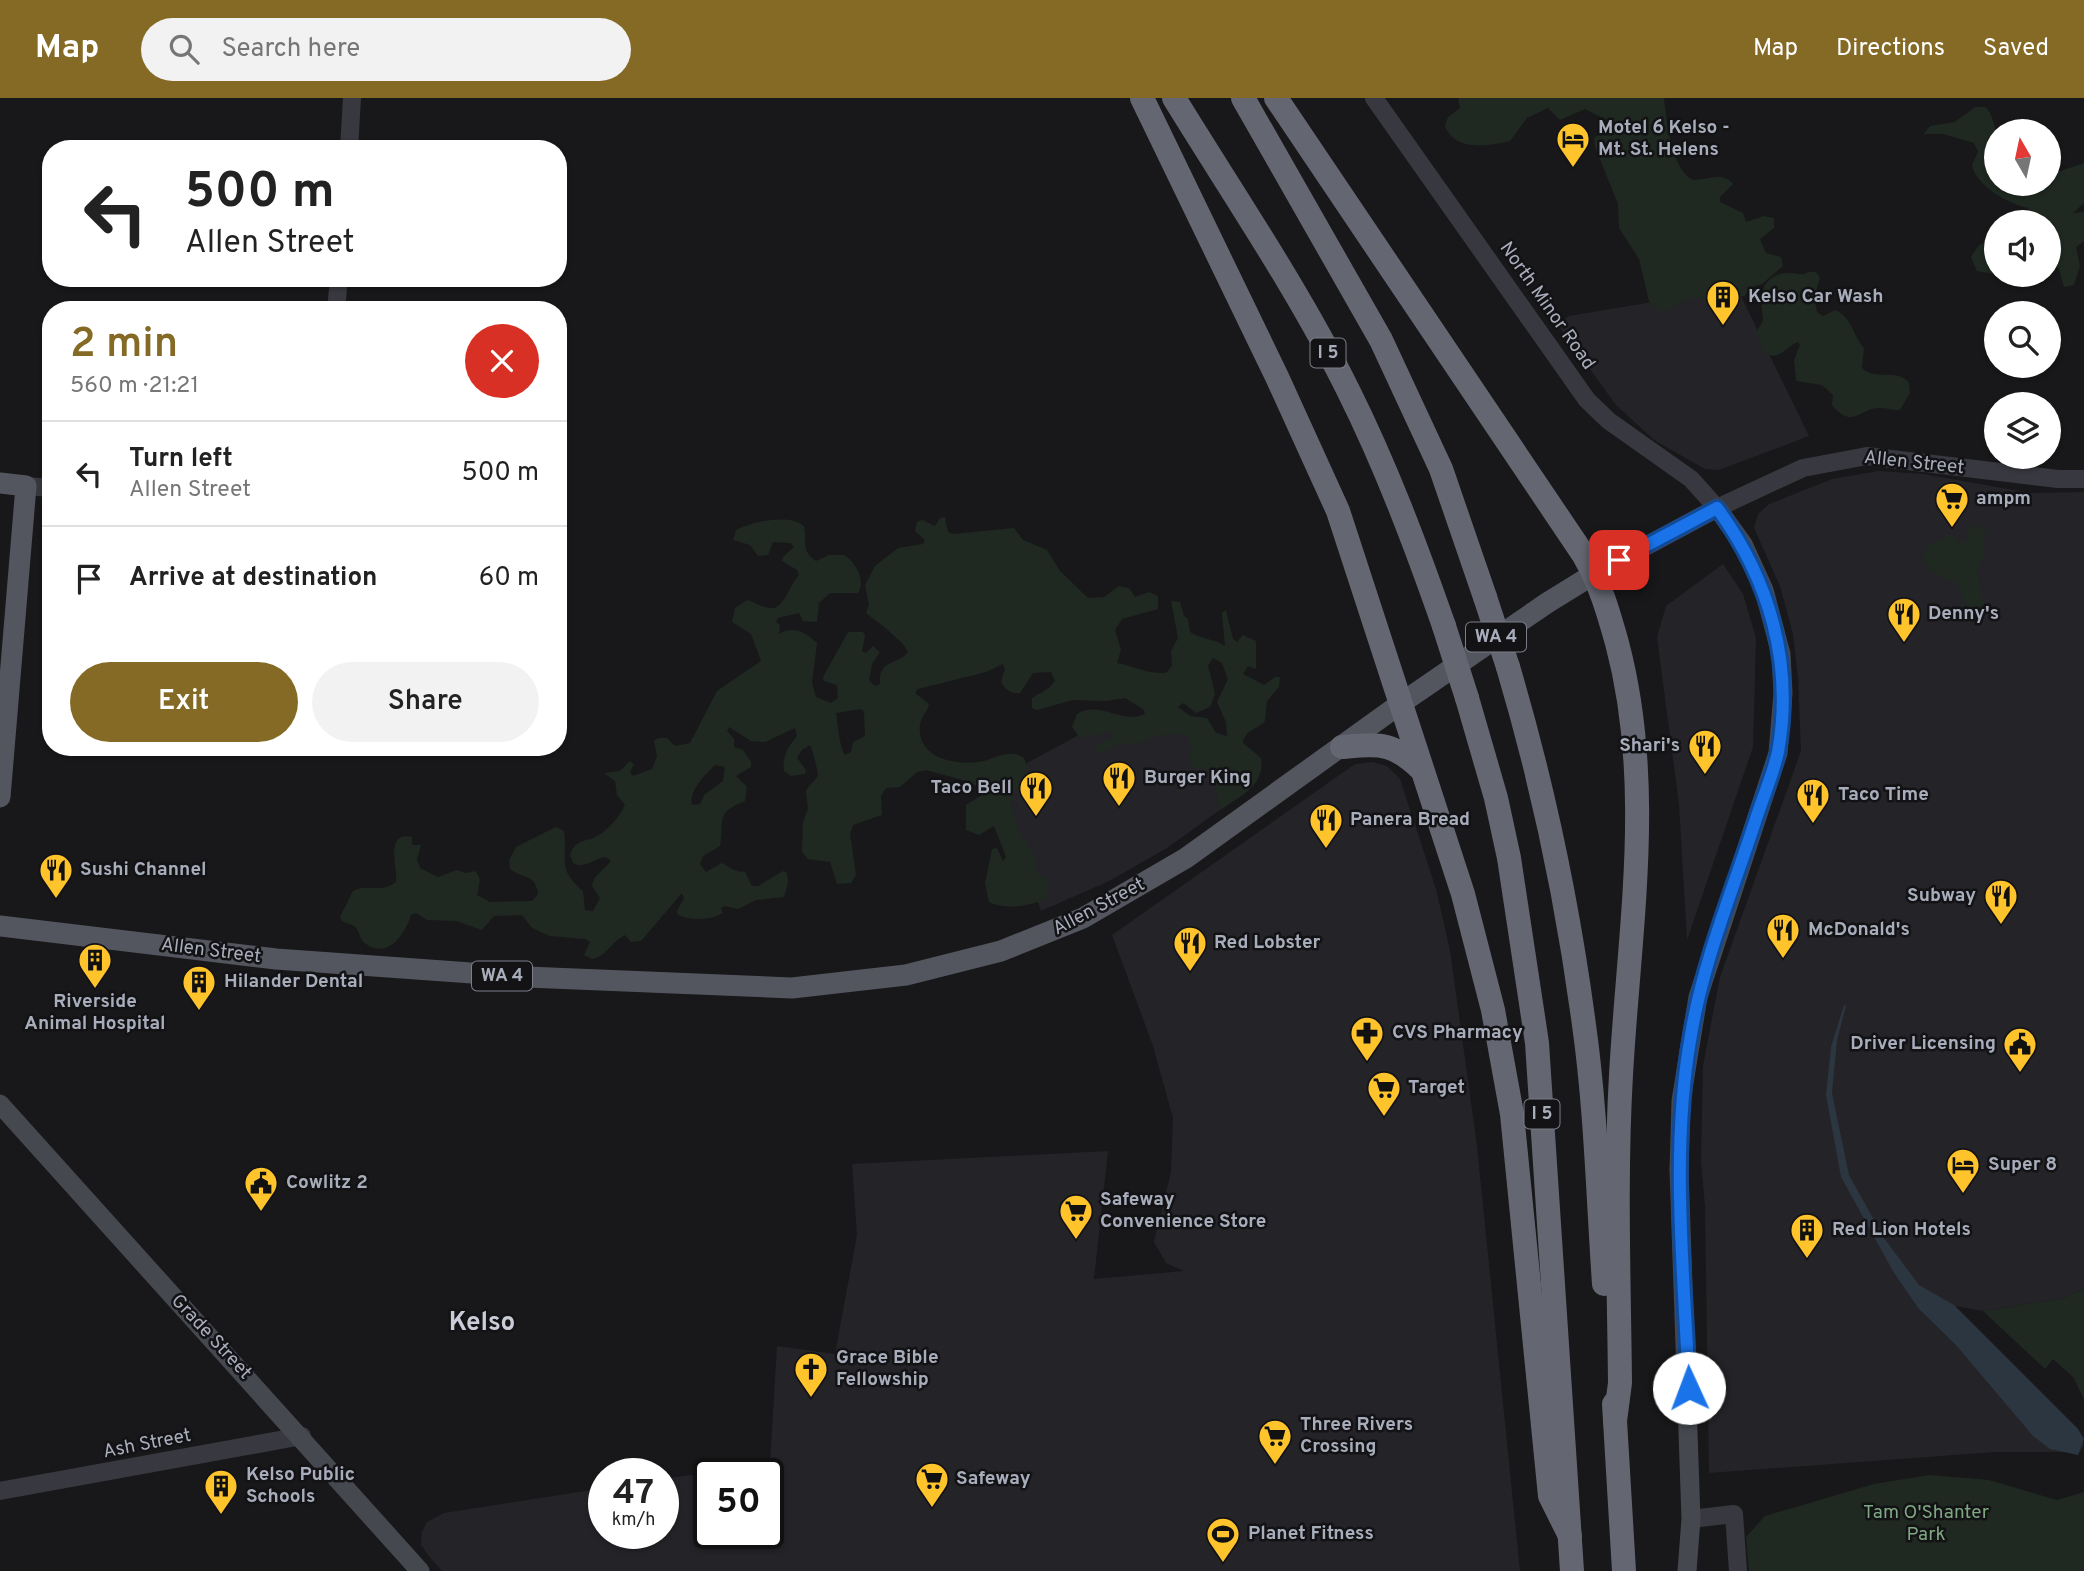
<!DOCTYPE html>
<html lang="en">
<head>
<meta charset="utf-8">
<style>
	:root { --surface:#fff; --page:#f2f2f2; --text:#222; --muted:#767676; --line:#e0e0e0; --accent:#856a26 }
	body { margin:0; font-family:Overpass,sans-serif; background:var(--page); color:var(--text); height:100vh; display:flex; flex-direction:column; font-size:26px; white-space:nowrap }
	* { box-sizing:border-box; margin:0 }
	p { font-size:23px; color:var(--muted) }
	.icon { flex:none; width:38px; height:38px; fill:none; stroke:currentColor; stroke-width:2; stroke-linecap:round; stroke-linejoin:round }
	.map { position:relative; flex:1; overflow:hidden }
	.panel { position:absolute; left:42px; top:203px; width:525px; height:455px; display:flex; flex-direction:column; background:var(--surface); border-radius:28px; box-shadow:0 2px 5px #0004 }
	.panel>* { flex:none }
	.hud { position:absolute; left:42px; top:42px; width:525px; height:147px; border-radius:28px; box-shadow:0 2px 5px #0004; background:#fff; color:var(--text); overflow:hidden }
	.needle { width:46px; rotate:351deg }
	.controls { position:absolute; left:1984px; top:21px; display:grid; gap:14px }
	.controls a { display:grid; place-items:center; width:77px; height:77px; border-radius:50%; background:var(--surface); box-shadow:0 2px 5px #0004; font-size:35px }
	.speed { position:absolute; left:588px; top:1360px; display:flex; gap:14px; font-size:35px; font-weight:700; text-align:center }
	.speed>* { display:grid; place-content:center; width:91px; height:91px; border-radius:50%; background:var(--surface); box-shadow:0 2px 5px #0004; line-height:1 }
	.speed small { font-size:18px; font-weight:400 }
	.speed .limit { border:4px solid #111; border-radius:10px; background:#fff; color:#111 }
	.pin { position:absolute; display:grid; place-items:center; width:60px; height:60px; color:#fff; margin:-30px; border-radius:14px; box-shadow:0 4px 10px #0006 }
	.me { position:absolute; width:77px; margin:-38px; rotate:358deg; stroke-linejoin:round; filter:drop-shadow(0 0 5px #0008) }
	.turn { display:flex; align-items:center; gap:24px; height:147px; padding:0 28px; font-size:32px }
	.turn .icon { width:91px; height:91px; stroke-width:2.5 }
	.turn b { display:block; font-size:49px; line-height:60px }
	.round { display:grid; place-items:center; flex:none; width:74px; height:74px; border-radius:37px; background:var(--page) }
	.headline { display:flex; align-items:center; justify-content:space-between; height:119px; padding:0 28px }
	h1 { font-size:42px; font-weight:600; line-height:52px; color:var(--accent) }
	.primary-button { display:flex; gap:14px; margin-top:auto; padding:14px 28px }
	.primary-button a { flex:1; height:80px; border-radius:42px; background:var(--accent); color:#fff; font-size:28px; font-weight:600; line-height:80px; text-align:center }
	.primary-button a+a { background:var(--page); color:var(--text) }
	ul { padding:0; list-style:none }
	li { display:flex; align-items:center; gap:21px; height:105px; padding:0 28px; border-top:2px solid var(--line) }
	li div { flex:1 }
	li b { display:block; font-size:26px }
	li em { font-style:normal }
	header { display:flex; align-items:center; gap:42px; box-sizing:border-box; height:98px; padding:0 35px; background:var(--accent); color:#fff }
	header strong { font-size:33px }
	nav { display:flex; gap:38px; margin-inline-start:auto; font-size:24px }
	.search { width:490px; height:63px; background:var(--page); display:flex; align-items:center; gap:18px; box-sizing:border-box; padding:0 24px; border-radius:38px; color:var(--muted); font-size:26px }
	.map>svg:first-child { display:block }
	.built { fill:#242327; fill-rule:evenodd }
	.green { fill:#1f2921; fill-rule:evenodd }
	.water { fill:#2c3640 }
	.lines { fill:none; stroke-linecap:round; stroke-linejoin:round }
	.tertiary { stroke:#383940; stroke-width:18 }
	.secondary { stroke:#464850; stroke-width:19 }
	.primary { stroke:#54565f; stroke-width:21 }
	.motorway { stroke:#646671; stroke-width:24 }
	.motorway-bridge { stroke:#646671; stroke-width:24 }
	.route-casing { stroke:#114b97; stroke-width:18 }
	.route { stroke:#1a73e8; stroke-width:12 }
	.labels { text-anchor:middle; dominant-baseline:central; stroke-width:5; stroke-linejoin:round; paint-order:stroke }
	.shield { fill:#131215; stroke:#7b7e89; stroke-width:2 }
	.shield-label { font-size:18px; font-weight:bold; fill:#a8adbb }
	.poi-label { font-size:19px; font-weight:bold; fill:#a8adbb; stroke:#131215; text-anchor:start }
	.street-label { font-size:19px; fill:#a8adbb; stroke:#131215 }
	.park-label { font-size:19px; fill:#7ea882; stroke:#131215 }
	.district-label { font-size:26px; font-weight:bold; fill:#cacdd7; stroke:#131215 }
</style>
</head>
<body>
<header>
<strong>Map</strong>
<div class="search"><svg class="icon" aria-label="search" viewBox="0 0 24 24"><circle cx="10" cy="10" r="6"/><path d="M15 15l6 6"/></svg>Search here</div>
<nav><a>Map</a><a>Directions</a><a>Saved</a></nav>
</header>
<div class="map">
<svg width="2084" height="1473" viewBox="0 0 2084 1473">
	<rect width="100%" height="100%" fill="#18181a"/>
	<!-- built -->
	<g class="built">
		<polygon points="1737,190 1809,338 1719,372 1705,371 1654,342 1616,307 1557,226 1569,218"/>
		<polygon points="1879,373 1923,376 2031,395 2084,394 2084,1190 2064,1200 1983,1213 1955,1208 2078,1331 2084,1347 2078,1357 2072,1354 1995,1354 1709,1375 1705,1109 1701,1063 1703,968 1720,879 1801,653 1798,580 1793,536 1780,488 1754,430 1758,416 1769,406 1832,381"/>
		<polygon points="1723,466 1743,496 1756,540 1753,649 1687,842 1679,706 1657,539 1666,508"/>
		<polygon points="1097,627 1204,632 1220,712 1167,750 1109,783 1041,813 994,683"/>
		<path d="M 1372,664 L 1387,668 L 1400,681 L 1436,791 L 1450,852 L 1477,1048 L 1520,1473 L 442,1473 L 428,1457 L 421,1447 L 422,1434 L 427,1424 L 444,1415 L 604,1390 L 604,1435 L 663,1435 L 663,1381 L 770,1365 L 777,1248 L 835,1256 L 857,1137 L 852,1066 L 1108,1053 L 1094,1181 L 1184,1173 L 1166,1165 L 1154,1144 L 1171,1074 L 1173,1020 L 1153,948 L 1112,837 L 1355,666 ZM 709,1376 L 768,1376 L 768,1435 L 709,1435 Z"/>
	</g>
	<!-- green -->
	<g class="green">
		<path d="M 1458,0 L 1664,0 C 1666,21 1672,73 1693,82 C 1707,82 1723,73 1733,86 L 1720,99 L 1720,104 L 1743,115 L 1746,124 L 1764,118 L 1774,120 L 1774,130 L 1760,141 L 1766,155 L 1781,159 L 1783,168 L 1762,186 L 1749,190 L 1745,198 L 1687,201 L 1667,213 L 1658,213 L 1649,203 L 1639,161 L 1619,130 L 1618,106 L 1595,49 L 1594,40 L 1607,32 L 1609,23 L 1585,11 L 1560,22 L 1548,10 L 1527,20 L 1510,43 C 1489,48 1455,54 1445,28 L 1448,19 L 1460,10 Z"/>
		<path d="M 1975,9 L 1985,9 C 2000,20 1997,68 1997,86 L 2049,86 L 2049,77 L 2084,65 L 2084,105 L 2073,115 L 2084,114 L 2084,143 L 2076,149 L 2080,168 L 2074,187 L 2064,189 L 2059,171 L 2049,164 L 2049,124 L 2033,124 L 2028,110 C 2009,106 1976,88 1972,67 L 1978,54 L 1974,45 L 1943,36 L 1924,36 L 1930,28 L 1955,24 Z"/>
		<polygon points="1990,142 1997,144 1997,177 2032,177 2017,183 2004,178 1977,173 1971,159 1979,147"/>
		<path d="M 1809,174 L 1816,174 L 1820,180 L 1814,199 L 1817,214 L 1823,218 L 1835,212 C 1852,219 1853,238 1864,250 L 1862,270 C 1876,284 1896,269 1909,285 L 1910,295 L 1900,312 C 1892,313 1885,309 1877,310 C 1859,312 1852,331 1832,307 L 1833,297 L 1822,287 L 1796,283 L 1794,262 L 1800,247 L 1798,244 C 1785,249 1777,266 1762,253 L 1756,234 L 1763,223 C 1761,203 1757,178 1787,175 C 1796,174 1800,179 1809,174 Z"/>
		<path d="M 945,419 L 948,434 L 953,436 L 1014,430 L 1023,442 L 1047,452 L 1060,473 L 1088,500 L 1104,499 L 1119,488 L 1129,490 L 1135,499 L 1149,494 L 1158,498 L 1158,511 L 1122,521 L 1115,532 L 1121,552 L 1117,565 C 1134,568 1147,576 1166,575 L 1172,568 L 1171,553 L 1178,540 L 1171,503 L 1180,504 L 1184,518 L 1188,521 L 1190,534 C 1202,542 1214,540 1225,548 L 1222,515 L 1226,512 L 1233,541 L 1237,544 L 1243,537 L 1256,543 L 1256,571 L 1248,568 L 1243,576 L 1264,587 L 1275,579 L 1280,579 L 1279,589 L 1267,603 L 1265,623 C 1257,632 1245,631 1243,645 L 1261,660 C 1266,687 1239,699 1220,712 L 1211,671 L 1196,671 L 1189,666 L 1191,647 L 1187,638 C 1158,631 1158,642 1134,646 C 1128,646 1123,644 1117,646 C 1109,650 1107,656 1098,655 L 1095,647 L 1113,639 L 1113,634 L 1080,640 L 1072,629 L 1077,616 C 1100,602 1122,627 1145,616 L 1143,611 L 1125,600 L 1106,603 L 1073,602 L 1037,612 L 1032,610 L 1032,600 L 1049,590 L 1055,583 L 1051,574 L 1033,575 L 1020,595 C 1011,596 1006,592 1001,584 L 1005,571 L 1003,566 L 986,574 L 918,591 L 915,595 L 929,606 C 927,614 922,618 920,626 C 916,659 951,667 978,664 C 995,662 1007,649 1024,660 L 1030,679 L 1013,695 L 1011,705 L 1019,734 L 1034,755 L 1037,774 L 1049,784 L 1048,798 C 1034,809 1004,812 989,804 L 985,785 L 992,751 L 997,750 L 1003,763 L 1006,759 L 994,728 L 979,737 L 966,732 L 966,707 L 982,697 L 982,692 L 970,684 L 926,672 L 917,674 L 900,689 L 886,690 L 881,698 L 882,717 L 853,727 L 850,736 L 856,777 L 851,785 L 837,786 L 830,764 L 808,761 L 802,754 L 803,724 L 808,711 L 806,692 L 818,678 C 818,673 812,650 810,647 L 802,652 L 797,660 L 806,672 L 805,676 L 791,678 L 784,673 C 782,658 788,649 797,638 L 795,630 L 765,644 L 751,643 L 729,629 L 727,633 L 734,641 L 734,649 L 743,652 L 751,664 L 751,669 L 736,678 L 747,689 L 745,703 C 714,715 725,722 720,748 L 703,758 L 700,766 L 706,774 L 722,765 C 725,766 728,769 732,771 C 750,779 740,764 752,788 L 758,788 L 783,773 L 787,775 L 788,785 L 784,799 L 756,802 L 738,811 L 725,808 L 721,810 L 723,815 C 713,822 690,823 678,817 L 677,813 L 684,800 L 682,795 L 641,843 L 631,844 L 625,837 C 611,844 607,858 592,861 L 584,857 L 590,844 L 586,841 L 550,838 L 532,830 L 522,817 L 494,818 L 482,832 L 456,823 L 427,822 L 416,815 L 411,817 C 406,834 389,862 366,846 C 360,842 360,836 357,831 C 354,826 347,826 342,823 L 340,819 L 353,793 C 368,785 381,796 396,784 C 398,770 384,733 412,739 L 412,747 L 421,747 L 417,761 L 420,770 L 438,779 L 457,772 L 466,775 L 476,773 L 480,782 L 477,797 L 490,804 L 532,803 L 538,796 C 535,774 523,782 510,771 L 509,762 L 516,749 L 556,729 L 564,733 C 568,763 556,770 583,793 L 585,812 L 593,813 L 600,800 L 592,788 C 595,774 605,773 611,762 L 604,759 C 592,762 585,771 573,765 L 570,757 C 576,740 585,745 597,738 C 608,732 620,718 625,707 L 617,697 L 615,683 L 604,675 L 620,673 L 630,663 L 634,666 L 630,674 L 633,678 L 652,671 L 657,658 L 654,643 L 658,640 L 667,640 L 675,648 L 690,645 L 717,593 L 761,563 L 751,536 L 732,524 L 735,510 L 747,502 C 755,504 761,509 769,510 C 784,513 789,487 799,477 L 797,472 L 782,463 L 783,459 L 794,449 L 791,445 L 773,444 L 768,457 L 758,458 L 750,447 L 733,442 L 736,432 C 752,424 789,415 804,428 C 807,442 801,454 816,463 L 829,457 L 844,457 C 856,464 866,483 858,495 L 830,495 L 819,505 L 817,524 L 803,523 L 799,515 L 778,520 L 776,524 L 780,527 L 779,536 C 793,527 806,534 817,545 L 812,585 L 816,599 L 831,605 L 838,600 L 837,587 L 824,583 L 823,579 L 848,534 L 863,534 L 865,538 L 862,553 L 866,555 L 873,548 L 880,554 L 872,566 L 869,582 L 875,588 L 880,586 C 878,561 897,568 908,554 C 906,545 875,522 866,515 L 869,506 L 865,487 L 875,468 L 898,450 L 923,446 L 925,442 L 915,433 L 917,424 L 922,422 L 935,428 L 940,420 ZM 1213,560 L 1222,565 L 1228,581 L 1217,604 L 1226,624 L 1227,638 L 1216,635 L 1207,620 L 1190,618 L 1178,609 L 1183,605 L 1196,615 L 1210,609 L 1215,596 L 1208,568 ZM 861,611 L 864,614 L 865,638 L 853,644 L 851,654 L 845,657 C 839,649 838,625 836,615 ZM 715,667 L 725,669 L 723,683 L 704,697 L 700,706 L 692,707 C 689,692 705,677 715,667 Z"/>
		<polygon points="1973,426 1987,431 1983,440 1984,460 1977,472 1983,506 1982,516 1978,518 1969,515 1956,484 1934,476 1922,462 1927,448 1940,443 1947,436 1952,436 1959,444 1968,442 1969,428"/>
		<polygon points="2084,1190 2084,1302 2074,1280 2053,1261 2045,1271 1983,1213 2064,1200"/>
		<polygon points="1929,1377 1989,1382 2057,1402 2084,1394 2084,1473 1749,1473 1746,1439 1765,1418 1874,1386"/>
	</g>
	<!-- water -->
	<polygon class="water" points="1844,907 1846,908 1837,942 1832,995 1849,1077 1884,1140 1919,1187 1954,1207 2078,1331 2084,1341 2078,1357 2050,1351 2033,1338 1956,1247 1919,1211 1894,1175 1841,1079 1826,997 1831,949"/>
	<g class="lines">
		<!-- tertiary -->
		<g class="tertiary">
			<polyline points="1374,0 1587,302 1609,323 1691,381 1717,410 1803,370 1867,358 2058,381 2084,381"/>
			<polyline points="349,51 352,0"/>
			<polyline points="336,212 339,180"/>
			<polyline points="26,388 51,390"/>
			<polyline points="0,1393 302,1338"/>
			<polyline points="1691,1421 1734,1416 1738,1473"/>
		</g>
		<!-- secondary -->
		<g class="secondary">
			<polyline points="1594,476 1717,410 1743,446 1764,492 1781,556 1783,595 1778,655 1698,899 1681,1003 1679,1072 1691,1421 1687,1473"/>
			<polyline points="0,1006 420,1473"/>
		</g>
		<!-- primary -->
		<g class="primary">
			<polyline points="0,385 26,388 0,699"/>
			<polyline points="0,828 276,861 527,879 792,890 906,877 1001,853 1083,820 1186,760 1400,606 1547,505 1594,476"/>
		</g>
		<!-- motorway -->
		<g class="motorway">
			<polyline points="1142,0 1277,279 1338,413 1463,796 1493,912 1512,1016 1550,1398 1570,1438"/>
			<path d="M 1174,0 C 1233,96 1298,191 1348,292 C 1386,368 1416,448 1444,528"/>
			<polyline points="1243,0 1381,242 1441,371 1485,499"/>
			<path d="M 1276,0 L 1583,456 C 1600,485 1608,513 1617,545 C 1655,688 1629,832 1621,977 C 1615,1080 1619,1183 1620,1285 L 1615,1323"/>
			<path d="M 1508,569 C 1543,687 1568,806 1584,927 C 1596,1012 1598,1100 1604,1186"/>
			<polyline points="1467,600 1496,700 1509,760 1537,945 1572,1473"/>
			<path d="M 1342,649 C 1381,646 1393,644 1422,672"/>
			<polyline points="1614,1306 1624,1473"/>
		</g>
		<!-- motorway-bridge -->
		<g class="motorway-bridge">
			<polyline points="1485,499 1508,569"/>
			<polyline points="1444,528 1467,600"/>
		</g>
	</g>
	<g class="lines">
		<defs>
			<path id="route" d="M 1619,462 L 1717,410 C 1769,481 1794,565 1778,654 C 1773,677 1762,701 1755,724 C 1732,794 1703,864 1691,937 C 1670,1053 1684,1173 1689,1290"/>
		</defs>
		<!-- route casing -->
		<use href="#route" class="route-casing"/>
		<!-- route -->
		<use href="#route" class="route"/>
	</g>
	<!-- icons -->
	<defs>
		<symbol id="hotel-pin" viewBox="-11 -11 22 30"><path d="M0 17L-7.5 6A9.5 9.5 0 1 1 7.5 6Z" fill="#ffc32b" stroke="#131215"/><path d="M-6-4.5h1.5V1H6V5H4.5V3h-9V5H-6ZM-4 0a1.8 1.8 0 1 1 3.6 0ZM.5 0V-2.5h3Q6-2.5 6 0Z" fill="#111"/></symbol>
		<symbol id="building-pin" viewBox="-11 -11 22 30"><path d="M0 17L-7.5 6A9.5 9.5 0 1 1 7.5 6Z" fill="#ffc32b" stroke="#131215"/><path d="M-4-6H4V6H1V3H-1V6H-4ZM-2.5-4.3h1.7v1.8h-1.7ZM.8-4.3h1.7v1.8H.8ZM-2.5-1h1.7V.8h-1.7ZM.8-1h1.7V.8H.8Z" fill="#111"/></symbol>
		<symbol id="supermarket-pin" viewBox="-11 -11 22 30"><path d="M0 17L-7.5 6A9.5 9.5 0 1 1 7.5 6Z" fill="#ffc32b" stroke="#131215"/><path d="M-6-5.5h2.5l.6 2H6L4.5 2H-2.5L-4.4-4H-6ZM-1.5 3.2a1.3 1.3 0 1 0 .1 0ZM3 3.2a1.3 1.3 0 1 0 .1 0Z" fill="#111"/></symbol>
		<symbol id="restaurant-pin" viewBox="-11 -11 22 30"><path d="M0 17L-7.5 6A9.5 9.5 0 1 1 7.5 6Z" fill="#ffc32b" stroke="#131215"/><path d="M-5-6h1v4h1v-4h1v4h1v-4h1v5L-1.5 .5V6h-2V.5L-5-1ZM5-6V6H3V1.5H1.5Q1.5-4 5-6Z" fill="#111"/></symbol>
		<symbol id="pharmacy-pin" viewBox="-11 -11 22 30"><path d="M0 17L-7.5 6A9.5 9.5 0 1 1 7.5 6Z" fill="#ffc32b" stroke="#131215"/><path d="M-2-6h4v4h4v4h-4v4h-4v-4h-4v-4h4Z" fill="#111"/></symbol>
		<symbol id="civic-pin" viewBox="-11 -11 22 30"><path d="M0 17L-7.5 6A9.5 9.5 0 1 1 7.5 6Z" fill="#ffc32b" stroke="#131215"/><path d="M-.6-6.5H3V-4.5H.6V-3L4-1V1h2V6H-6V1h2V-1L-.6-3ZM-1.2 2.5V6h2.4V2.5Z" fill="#111"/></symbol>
		<symbol id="church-pin" viewBox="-11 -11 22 30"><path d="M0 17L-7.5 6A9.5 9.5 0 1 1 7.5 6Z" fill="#ffc32b" stroke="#131215"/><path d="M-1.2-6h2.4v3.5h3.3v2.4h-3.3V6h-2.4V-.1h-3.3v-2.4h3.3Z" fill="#111"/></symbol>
		<symbol id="stadium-pin" viewBox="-11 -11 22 30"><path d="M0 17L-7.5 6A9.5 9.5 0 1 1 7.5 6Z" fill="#ffc32b" stroke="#131215"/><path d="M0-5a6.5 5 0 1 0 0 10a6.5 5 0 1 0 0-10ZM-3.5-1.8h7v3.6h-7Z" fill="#111"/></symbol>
	</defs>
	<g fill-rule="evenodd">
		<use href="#hotel-pin" x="1554" y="22" width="38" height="52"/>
		<use href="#building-pin" x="1704" y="180" width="38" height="52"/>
		<use href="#supermarket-pin" x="1933" y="382" width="38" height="52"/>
		<use href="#restaurant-pin" x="1885" y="497" width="38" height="52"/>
		<use href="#restaurant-pin" x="1686" y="629" width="38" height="52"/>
		<use href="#restaurant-pin" x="1100" y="661" width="38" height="52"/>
		<use href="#restaurant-pin" x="1017" y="671" width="38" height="52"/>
		<use href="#restaurant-pin" x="1794" y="678" width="38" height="52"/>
		<use href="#restaurant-pin" x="1307" y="703" width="38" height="52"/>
		<use href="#restaurant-pin" x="37" y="753" width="38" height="52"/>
		<use href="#restaurant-pin" x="1982" y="779" width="38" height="52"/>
		<use href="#restaurant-pin" x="1764" y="813" width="38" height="52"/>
		<use href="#restaurant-pin" x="1171" y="826" width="38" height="52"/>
		<use href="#building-pin" x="76" y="843" width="38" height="52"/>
		<use href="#building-pin" x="180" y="865" width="38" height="52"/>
		<use href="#pharmacy-pin" x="1348" y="916" width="38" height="52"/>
		<use href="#civic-pin" x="2001" y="927" width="38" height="52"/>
		<use href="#supermarket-pin" x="1365" y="971" width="38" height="52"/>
		<use href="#hotel-pin" x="1944" y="1048" width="38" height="52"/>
		<use href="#civic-pin" x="242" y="1066" width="38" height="52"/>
		<use href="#supermarket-pin" x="1057" y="1094" width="38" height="52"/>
		<use href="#building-pin" x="1788" y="1113" width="38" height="52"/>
		<use href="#church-pin" x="792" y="1252" width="38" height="52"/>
		<use href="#supermarket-pin" x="1256" y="1319" width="38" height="52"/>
		<use href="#supermarket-pin" x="913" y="1362" width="38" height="52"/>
		<use href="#building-pin" x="202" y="1369" width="38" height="52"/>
		<use href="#stadium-pin" x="1204" y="1417" width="38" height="52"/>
	</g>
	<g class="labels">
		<!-- shield labels -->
		<g class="shield">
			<rect x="1310.5" y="240.5" width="35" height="29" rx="5"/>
			<rect x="1466" y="524.5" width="60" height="29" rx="5"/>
			<rect x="472" y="863.5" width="60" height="29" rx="5"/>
			<rect x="1524.5" y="1001.5" width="35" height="29" rx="5"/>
		</g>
		<g class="shield-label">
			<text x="1328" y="255">I 5</text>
			<text x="1496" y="539">WA 4</text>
			<text x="502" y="878">WA 4</text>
			<text x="1542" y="1016">I 5</text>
		</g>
		<!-- poi labels -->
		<g class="poi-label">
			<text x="1598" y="30">Motel 6 Kelso -<tspan x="1598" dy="22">Mt. St. Helens</tspan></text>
			<text x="1748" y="199">Kelso Car Wash</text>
			<text x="1976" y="401">ampm</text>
			<text x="1928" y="516">Denny's</text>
			<text x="1680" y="648" text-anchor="end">Shari's</text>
			<text x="1144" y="680">Burger King</text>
			<text x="1012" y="690" text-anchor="end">Taco Bell</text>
			<text x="1838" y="697">Taco Time</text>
			<text x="1350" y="722">Panera Bread</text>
			<text x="80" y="772">Sushi Channel</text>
			<text x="1976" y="798" text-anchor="end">Subway</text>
			<text x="1808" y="832">McDonald's</text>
			<text x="1214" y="845">Red Lobster</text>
			<text x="224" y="884">Hilander Dental</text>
			<text x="95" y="904" text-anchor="middle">Riverside<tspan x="95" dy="22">Animal Hospital</tspan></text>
			<text x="1392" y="935">CVS Pharmacy</text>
			<text x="1996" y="946" text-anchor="end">Driver Licensing</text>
			<text x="1408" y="990">Target</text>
			<text x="1988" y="1067">Super 8</text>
			<text x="286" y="1085">Cowlitz 2</text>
			<text x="1100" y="1102">Safeway<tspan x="1100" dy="22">Convenience Store</tspan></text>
			<text x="1832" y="1132">Red Lion Hotels</text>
			<text x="836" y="1260">Grace Bible<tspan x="836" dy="22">Fellowship</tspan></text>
			<text x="1300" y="1327">Three Rivers<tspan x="1300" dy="22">Crossing</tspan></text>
			<text x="246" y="1377">Kelso Public<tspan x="246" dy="22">Schools</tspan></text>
			<text x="956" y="1381">Safeway</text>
			<text x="1248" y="1436">Planet Fitness</text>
		</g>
		<!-- street labels -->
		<g class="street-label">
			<text transform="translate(1547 208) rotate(55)">North Minor Road</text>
			<text transform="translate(1914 365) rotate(6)">Allen Street</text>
			<text transform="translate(1099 809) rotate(-28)">Allen Street</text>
			<text transform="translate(211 853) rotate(7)">Allen Street</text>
			<text transform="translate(211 1239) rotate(47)">Grade Street</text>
			<text transform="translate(147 1346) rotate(-11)">Ash Street</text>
		</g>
		<!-- park labels -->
		<g class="park-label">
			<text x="1926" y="1415">Tam O'Shanter<tspan x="1926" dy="22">Park</tspan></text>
		</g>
		<!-- district labels -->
		<g class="district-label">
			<text x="482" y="1225">Kelso</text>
		</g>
	</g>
</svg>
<div class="controls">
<a><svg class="needle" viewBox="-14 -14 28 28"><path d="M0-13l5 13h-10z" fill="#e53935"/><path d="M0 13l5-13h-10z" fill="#767676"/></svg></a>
<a><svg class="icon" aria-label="sound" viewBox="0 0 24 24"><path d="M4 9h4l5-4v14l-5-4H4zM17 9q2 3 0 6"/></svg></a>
<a><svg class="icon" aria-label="search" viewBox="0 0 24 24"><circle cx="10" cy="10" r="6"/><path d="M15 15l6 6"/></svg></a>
<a><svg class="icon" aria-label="layers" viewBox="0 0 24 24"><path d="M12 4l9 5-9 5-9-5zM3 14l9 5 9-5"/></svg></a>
</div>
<div class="speed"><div>47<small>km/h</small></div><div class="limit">50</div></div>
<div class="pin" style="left:1619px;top:462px;background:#d93025"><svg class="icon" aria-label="arrive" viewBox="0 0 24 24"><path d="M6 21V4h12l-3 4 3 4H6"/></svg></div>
<svg class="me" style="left:1689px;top:1290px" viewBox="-20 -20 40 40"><circle r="19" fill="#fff"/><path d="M0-13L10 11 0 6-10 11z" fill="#1a73e8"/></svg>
<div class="hud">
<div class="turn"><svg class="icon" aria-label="left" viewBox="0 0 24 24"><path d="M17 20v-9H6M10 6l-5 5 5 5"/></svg><div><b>500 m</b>Allen Street</div></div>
</div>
<section class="panel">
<div class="headline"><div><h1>2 min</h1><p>560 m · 21:21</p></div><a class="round" style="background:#d93025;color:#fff"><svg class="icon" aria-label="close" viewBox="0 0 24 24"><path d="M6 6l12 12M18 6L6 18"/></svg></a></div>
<ul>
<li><svg class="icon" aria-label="left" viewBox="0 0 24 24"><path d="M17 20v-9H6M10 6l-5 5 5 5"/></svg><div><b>Turn left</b><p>Allen Street</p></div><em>500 m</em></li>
<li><svg class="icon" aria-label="arrive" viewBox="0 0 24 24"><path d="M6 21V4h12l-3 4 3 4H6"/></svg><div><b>Arrive at destination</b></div><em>60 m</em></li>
</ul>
<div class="primary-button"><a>Exit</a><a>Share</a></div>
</section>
</div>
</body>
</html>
